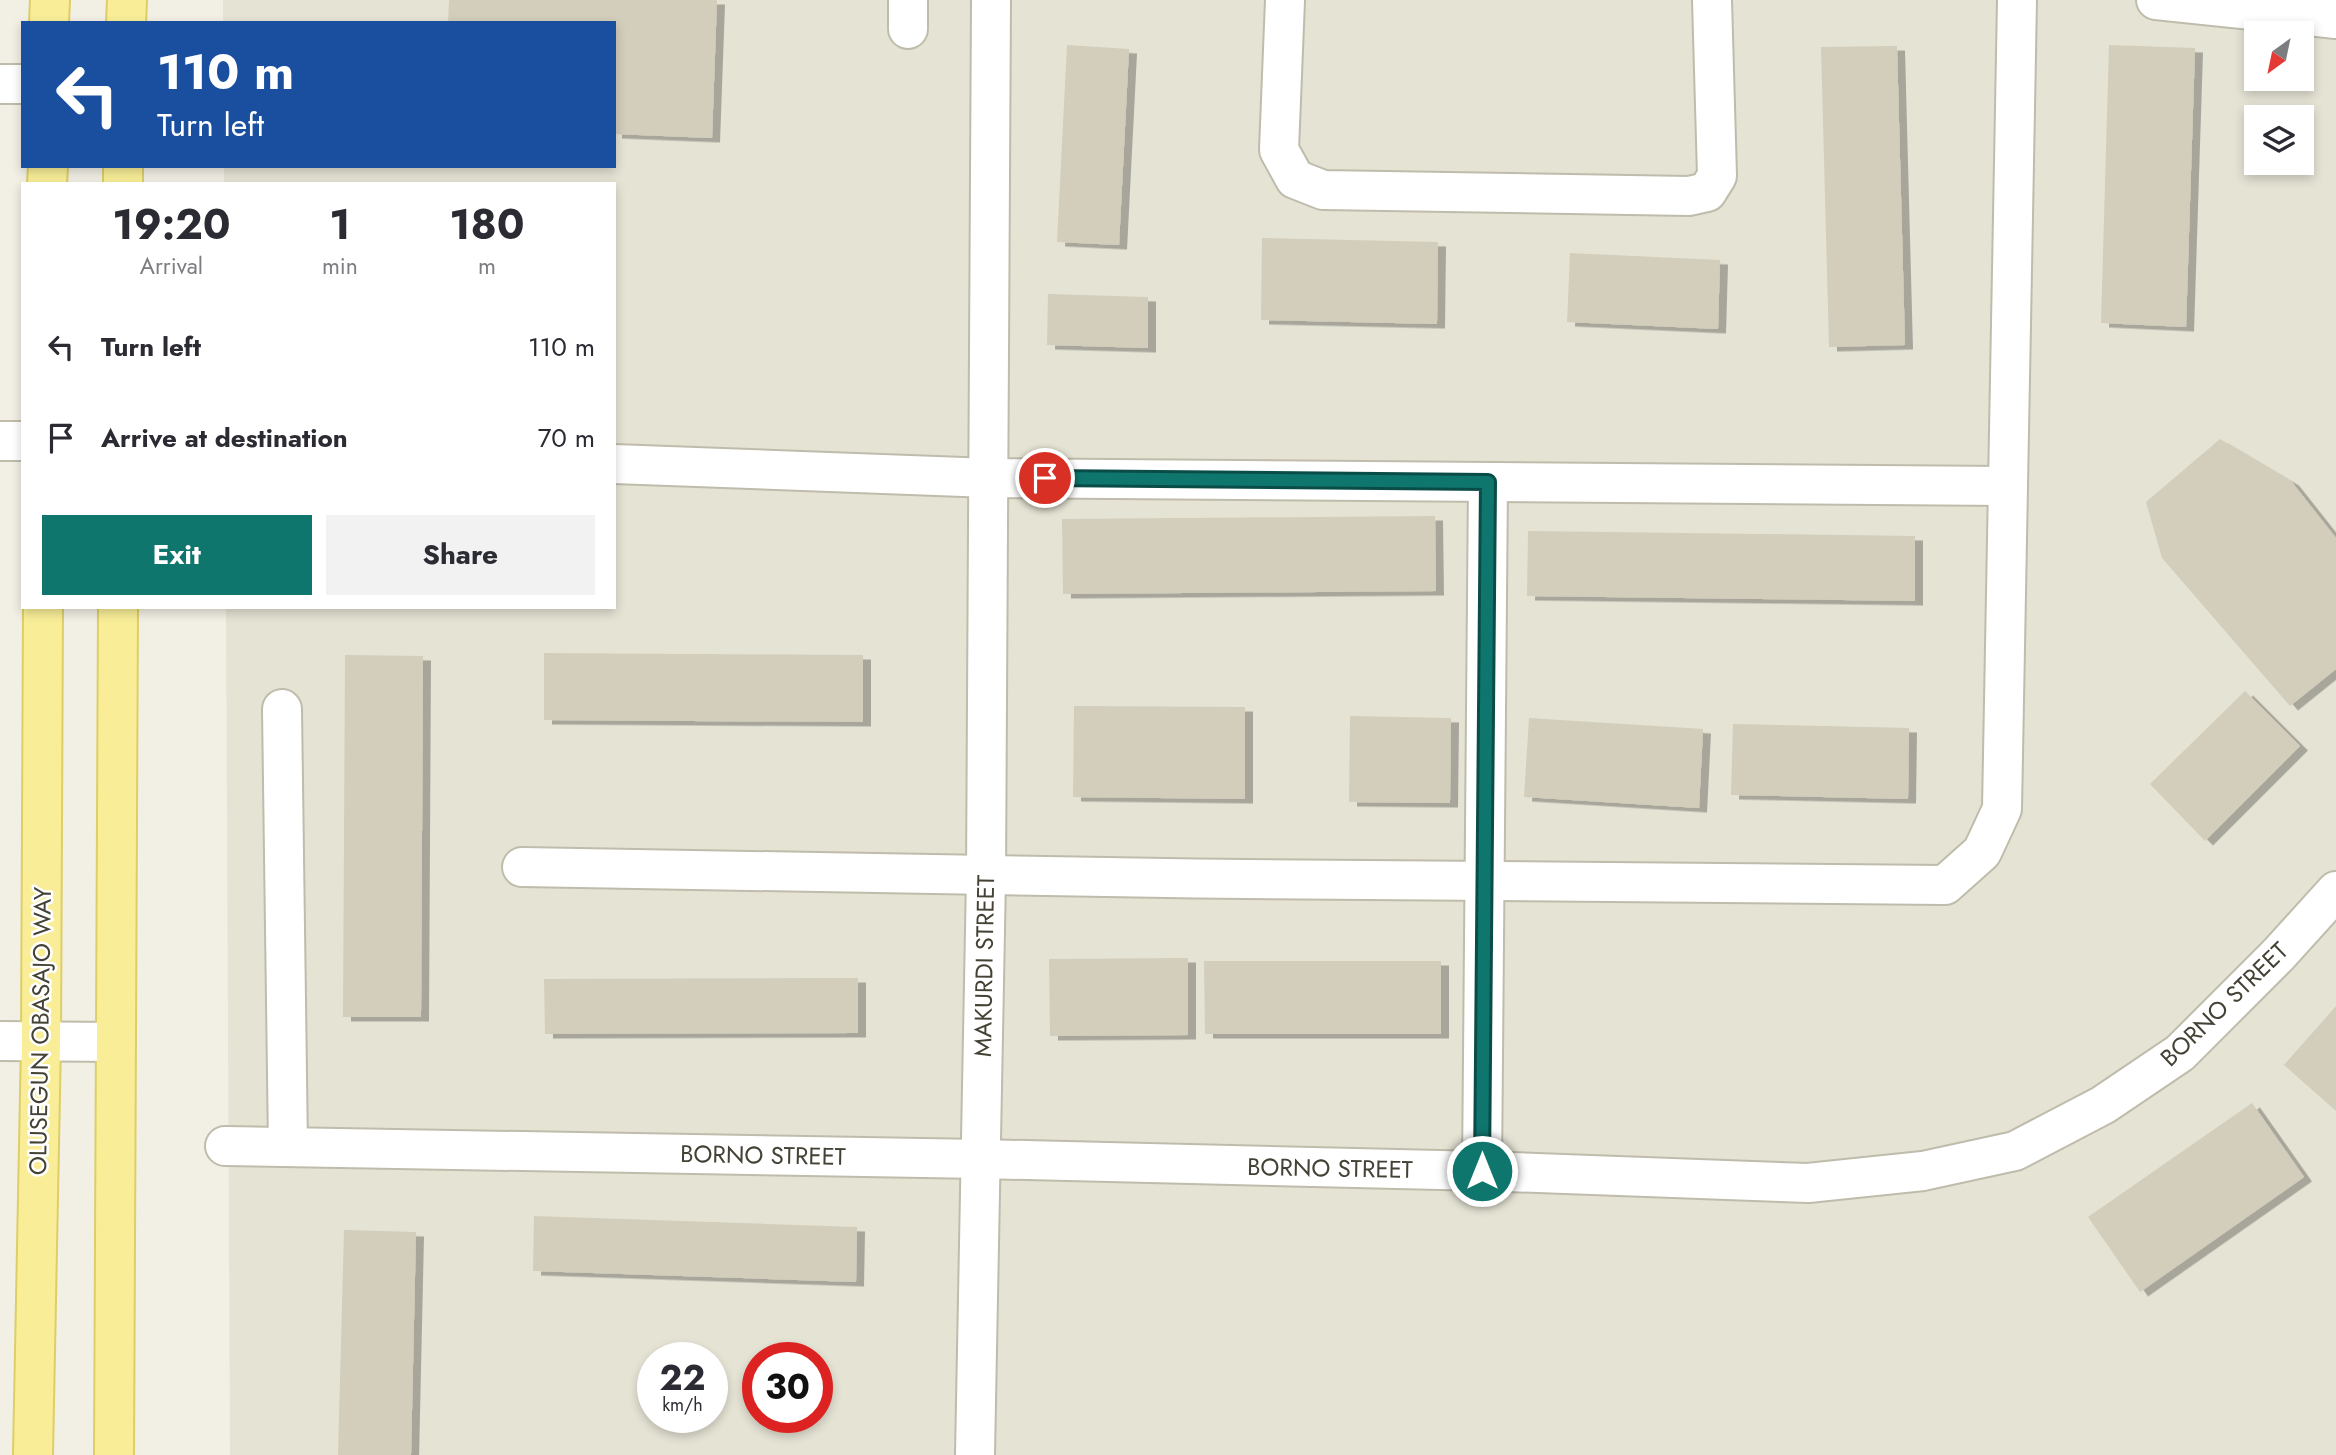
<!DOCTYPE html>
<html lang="en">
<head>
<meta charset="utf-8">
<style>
	:root { --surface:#fff; --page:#f2f2f3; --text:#2b2b33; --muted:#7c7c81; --accent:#0f766e }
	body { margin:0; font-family:Jost,sans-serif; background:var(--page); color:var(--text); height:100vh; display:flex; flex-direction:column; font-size:26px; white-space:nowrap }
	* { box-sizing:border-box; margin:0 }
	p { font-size:23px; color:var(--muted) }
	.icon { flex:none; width:38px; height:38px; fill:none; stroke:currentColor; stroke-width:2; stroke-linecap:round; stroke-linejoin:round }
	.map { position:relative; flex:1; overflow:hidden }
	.drawer { position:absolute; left:21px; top:182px; width:595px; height:427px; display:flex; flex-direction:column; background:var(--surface); border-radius:0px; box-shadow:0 4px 10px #0003 }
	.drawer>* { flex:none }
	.hud { position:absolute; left:21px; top:21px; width:595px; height:147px; border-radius:0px; box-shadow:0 4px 10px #0003; background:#1a4fa0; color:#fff; overflow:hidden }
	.needle { width:46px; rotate:213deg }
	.tools { position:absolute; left:2244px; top:21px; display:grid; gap:14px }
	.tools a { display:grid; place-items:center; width:70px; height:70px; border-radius:0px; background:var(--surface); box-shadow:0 4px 10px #0003; font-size:35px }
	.speed { position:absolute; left:637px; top:1342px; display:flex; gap:14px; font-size:35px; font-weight:700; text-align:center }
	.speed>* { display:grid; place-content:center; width:91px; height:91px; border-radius:50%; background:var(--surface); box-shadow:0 4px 10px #0003; line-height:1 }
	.speed small { font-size:18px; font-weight:400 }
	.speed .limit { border:10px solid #d22; background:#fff; color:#111 }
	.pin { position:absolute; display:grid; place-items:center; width:60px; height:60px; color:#fff; margin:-30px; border:4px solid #fff; border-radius:50%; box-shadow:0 2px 7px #0007 }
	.me { position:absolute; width:77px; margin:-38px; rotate:0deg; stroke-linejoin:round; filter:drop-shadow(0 0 5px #0008) }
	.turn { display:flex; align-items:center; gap:24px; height:147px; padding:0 21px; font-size:32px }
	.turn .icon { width:91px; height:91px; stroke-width:2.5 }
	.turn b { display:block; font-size:49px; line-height:60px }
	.eta { display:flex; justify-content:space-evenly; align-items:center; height:119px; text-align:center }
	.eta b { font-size:42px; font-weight:700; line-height:49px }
	.primary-button { display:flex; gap:14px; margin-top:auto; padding:14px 21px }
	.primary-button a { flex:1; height:80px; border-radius:0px; background:var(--accent); color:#fff; font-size:28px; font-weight:700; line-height:80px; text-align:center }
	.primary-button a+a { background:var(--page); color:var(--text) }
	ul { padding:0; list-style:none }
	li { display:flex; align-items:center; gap:21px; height:91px; padding:0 21px }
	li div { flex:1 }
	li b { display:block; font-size:26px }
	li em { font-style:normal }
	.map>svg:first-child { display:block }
	.residential { fill:#e5e3d4; fill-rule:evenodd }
	.building { fill:#d3cebb; filter:url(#shadow) }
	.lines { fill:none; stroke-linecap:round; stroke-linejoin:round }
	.minor-casing { stroke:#bfbcab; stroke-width:42 }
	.major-casing { stroke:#ddce68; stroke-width:42 }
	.minor { stroke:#fff; stroke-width:38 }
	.major { stroke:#f9ee97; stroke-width:38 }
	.route-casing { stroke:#0a4d48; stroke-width:18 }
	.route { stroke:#0f766e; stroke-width:12 }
	.labels { text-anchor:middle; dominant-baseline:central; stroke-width:5; stroke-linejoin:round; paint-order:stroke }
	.street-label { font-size:24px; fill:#444135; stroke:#fff }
</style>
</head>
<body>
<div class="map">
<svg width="2336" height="1455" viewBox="0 0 2336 1455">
	<defs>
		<filter id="shadow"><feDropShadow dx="8" dy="4.5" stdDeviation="0" flood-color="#0004"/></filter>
	</defs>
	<rect width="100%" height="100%" fill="#f2f0e5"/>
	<!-- residential -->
	<path class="residential" d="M 223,0 L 2336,0 L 2336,1455 L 230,1455 L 226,607 L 614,607 L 614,184 L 224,184 L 224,166 L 614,166 L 614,23 L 223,23 ZM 2256,33 L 2301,33 L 2301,79 L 2256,79 ZM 2256,117 L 2301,117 L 2301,163 L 2256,163 ZM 653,1358 L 712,1358 L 712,1418 L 653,1418 ZM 758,1358 L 817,1358 L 817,1418 L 758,1418 Z"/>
	<!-- building -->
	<g class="building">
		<polygon points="449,0 717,0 712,138 614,134 614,23 448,23"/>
		<polygon points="1067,45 1129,49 1119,245 1057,242"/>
		<polygon points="2109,45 2195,48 2186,327 2101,323"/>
		<polygon points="1897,46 1905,345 1829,347 1821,47"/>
		<polygon points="1262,238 1438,242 1437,324 1261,320"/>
		<polygon points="1570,253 1720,260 1718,329 1567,322"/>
		<polygon points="1048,294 1148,297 1148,348 1047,345"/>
		<polygon points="2220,439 2291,481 2336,538 2336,669 2290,706 2162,558 2146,502"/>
		<polygon points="1435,516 1436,591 1063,594 1062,519"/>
		<polygon points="1528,531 1915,536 1915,601 1527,596"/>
		<polygon points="544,653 863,655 863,722 544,720"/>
		<polygon points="345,655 423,656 421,1017 343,1017"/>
		<polygon points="2245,691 2300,746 2205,841 2150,784"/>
		<polygon points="1074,706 1245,707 1245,799 1073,797"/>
		<polygon points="1350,716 1451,718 1450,803 1349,802"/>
		<polygon points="1529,718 1703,729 1699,808 1524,797"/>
		<polygon points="1733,724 1909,728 1908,799 1731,795"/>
		<polygon points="1188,958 1188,1035 1050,1036 1049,959"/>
		<polygon points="1204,961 1441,961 1441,1034 1205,1034"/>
		<polygon points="858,978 858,1033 545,1034 544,979"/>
		<polygon points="2336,1006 2336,1111 2284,1065"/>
		<polygon points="2252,1103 2304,1177 2140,1292 2088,1217"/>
		<polygon points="534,1216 857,1227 856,1282 533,1271"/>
		<polygon points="344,1230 416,1232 411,1455 338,1455"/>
	</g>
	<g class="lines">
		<defs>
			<g id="minor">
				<polyline points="1285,0 1279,150 1295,179 1323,190 1689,196 1707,192 1717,176 1712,0"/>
				<polyline points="2156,0 2336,19"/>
				<polyline points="908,29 908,0"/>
				<polyline points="0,84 23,84"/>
				<polyline points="0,441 23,441"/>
				<polyline points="614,464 990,478 2007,486"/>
				<polyline points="282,709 288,1147"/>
				<path d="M 522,867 C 996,877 1471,883 1945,885 L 1982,852 L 2002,809 L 2017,0"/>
				<polyline points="0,1041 116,1042"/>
				<polyline points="225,1146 981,1159 1482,1171 1808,1183 1923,1171 2015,1151 2103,1105 2180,1053 2278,955 2336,891"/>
				<polyline points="1482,1171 1488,482"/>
				<polyline points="975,1455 986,877 991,0"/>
			</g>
			<g id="major">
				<polyline points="49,23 50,0"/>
				<polyline points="126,23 127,0"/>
				<polyline points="47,184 48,166"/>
				<polyline points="123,184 123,166"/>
				<polyline points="33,1455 41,1041 43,607"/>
				<polyline points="114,1455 118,607"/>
			</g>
		</defs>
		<!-- minor casing -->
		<use href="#minor" class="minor-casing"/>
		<!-- major casing -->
		<use href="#major" class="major-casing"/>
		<!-- minor -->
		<use href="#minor" class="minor"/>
		<!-- major -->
		<use href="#major" class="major"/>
	</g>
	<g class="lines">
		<defs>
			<polyline id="route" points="1045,478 1488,482 1482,1171"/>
		</defs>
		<!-- route casing -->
		<use href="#route" class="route-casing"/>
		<!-- route -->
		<use href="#route" class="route"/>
	</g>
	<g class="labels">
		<!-- street labels -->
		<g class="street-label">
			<text transform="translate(984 966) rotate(-89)">MAKURDI STREET</text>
			<text transform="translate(2224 1004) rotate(-44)">BORNO STREET</text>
			<text transform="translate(40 1031) rotate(-89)">OLUSEGUN OBASAJO WAY</text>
			<text transform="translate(763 1155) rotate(1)">BORNO STREET</text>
			<text transform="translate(1330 1168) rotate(1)">BORNO STREET</text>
		</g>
	</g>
</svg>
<div class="tools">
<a><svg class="needle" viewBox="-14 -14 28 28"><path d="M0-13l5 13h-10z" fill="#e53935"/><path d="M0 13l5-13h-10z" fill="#7c7c81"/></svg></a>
<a><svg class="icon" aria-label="layers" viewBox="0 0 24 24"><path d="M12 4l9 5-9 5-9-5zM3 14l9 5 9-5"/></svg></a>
</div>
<div class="speed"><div>22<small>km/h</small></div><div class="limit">30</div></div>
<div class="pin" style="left:1045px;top:478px;background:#d93025"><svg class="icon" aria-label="arrive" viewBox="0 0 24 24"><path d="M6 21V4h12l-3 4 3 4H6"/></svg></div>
<svg class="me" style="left:1482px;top:1171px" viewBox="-20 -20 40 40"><circle r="17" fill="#0f766e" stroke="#fff" stroke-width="3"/><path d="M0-11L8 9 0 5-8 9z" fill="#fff"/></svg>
<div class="hud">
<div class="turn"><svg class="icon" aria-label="left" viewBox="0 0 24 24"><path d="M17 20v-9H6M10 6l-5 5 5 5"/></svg><div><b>110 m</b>Turn left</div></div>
</div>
<section class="drawer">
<div class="eta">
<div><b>19:20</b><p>Arrival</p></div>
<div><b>1</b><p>min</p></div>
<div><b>180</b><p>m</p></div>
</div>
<ul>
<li><svg class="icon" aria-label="left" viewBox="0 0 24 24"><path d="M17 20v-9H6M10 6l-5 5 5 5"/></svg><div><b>Turn left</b></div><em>110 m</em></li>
<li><svg class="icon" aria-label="arrive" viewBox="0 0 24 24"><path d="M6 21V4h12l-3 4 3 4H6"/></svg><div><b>Arrive at destination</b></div><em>70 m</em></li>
</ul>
<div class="primary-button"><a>Exit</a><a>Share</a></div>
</section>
</div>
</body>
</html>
